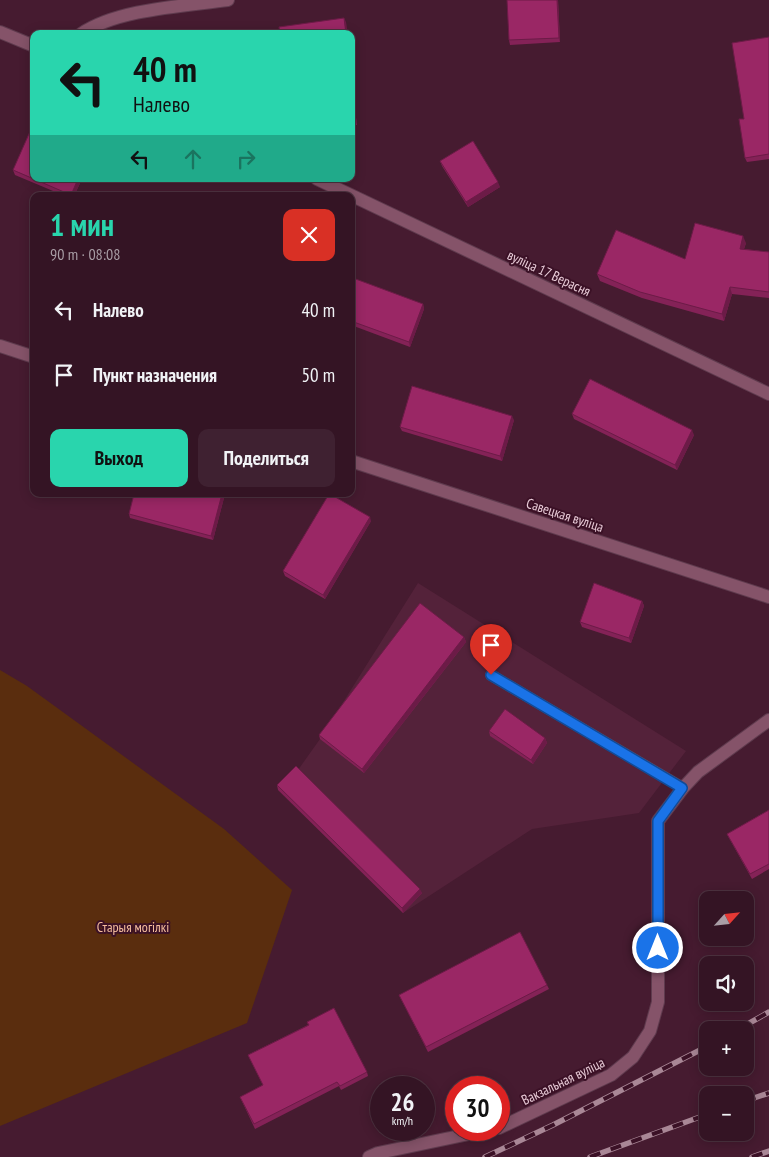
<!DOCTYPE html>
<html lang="ru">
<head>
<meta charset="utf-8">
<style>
	:root { --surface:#341424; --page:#3f2131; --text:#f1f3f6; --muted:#a99ea6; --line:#4e3341; --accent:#29d5ad }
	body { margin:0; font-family:"PT Sans Narrow",sans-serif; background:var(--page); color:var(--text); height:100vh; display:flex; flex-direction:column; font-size:19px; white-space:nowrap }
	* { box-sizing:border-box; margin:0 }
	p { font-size:16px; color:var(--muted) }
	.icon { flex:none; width:28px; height:28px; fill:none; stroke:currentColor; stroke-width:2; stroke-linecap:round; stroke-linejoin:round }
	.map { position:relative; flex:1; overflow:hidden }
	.side { position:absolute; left:30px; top:192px; width:325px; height:305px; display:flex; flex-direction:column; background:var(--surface); border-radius:10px; box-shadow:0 2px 12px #0003,0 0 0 1px var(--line) }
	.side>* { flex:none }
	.guide { position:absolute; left:30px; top:30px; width:325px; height:152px; border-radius:10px; box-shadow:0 2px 12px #0003,0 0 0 1px var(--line); background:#29d5ad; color:#111; overflow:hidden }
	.needle { width:32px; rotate:63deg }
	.buttons { position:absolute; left:699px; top:891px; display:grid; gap:10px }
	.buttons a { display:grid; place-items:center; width:55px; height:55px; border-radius:10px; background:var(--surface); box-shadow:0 2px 12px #0003,0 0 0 1px var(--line); font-size:25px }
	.speed { position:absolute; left:370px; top:1076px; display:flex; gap:10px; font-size:25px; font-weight:700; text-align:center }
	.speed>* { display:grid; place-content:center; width:65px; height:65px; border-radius:50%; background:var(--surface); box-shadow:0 2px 12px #0003,0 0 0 1px var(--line); line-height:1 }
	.speed small { font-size:12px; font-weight:400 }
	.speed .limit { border:8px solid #d22; background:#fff; color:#111 }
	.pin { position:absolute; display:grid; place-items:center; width:42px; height:42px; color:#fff; margin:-51px -21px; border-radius:50% 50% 50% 0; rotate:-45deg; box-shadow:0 0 5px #0007 }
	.pin .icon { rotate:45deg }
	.me { position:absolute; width:55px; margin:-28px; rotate:0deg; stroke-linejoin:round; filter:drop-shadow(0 0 4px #0008) }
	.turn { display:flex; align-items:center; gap:18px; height:105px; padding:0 20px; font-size:22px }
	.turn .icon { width:65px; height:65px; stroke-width:2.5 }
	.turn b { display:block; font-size:35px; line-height:42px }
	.lanes { display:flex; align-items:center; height:48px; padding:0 20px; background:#0003; justify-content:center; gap:25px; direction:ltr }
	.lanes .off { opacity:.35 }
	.round { display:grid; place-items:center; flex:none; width:52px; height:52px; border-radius:10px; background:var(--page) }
	.head { display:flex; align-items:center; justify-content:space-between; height:85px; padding:0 20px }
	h1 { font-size:30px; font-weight:700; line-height:38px; color:var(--accent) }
	.cta { display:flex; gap:10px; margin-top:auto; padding:10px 20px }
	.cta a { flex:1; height:58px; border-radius:10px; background:var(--accent); color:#111; font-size:20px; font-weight:700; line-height:58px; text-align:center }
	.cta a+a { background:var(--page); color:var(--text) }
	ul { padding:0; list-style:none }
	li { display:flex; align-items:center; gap:15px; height:65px; padding:0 20px }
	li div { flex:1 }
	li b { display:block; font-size:19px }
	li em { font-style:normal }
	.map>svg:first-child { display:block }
	.built { fill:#54223a }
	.green { fill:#5a2d0e }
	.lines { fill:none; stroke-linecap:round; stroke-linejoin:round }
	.service-casing { stroke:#5f3b4e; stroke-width:12 }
	.minor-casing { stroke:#5f3b4e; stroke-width:14 }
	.tertiary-casing { stroke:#5f3b4e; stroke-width:14 }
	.service { stroke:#855369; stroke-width:11 }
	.minor { stroke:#855369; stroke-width:12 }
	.tertiary { stroke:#855369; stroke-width:12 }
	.rail-casing { stroke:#a98796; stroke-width:5.5 }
	.rail { stroke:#3b1126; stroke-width:4; stroke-dasharray:11; stroke-linecap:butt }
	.wall { fill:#842257 }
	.shaded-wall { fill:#6c1b47 }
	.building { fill:#9a2765; stroke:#6c1b47 }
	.route-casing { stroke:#114b97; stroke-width:12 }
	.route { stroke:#1a73e8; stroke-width:9 }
	.labels { text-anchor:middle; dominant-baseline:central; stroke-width:4; stroke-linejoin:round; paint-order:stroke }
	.street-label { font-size:14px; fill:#e9ccd8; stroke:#3b1126 }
	.park-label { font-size:14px; fill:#f5be9e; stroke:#3b1126 }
</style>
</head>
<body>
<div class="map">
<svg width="769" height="1157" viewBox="0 0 769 1157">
	<rect width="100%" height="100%" fill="#461b30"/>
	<!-- built -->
	<polygon class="built" points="418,583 686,751 639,813 532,829 403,913 298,770 320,739"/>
	<!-- green -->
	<polygon class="green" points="0,670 27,686 224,829 292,890 247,1023 0,1126"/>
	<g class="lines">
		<defs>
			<polyline id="service" points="491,675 683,788"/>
			<g id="minor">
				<path d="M 81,34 C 117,9 185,6 228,0"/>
				<polyline points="499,1128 611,1075 633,1057 650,1031 658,1002 658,821 683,788 698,772 769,720"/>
				<polyline points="369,1157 378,1153 488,1130"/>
			</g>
			<g id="tertiary">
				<polyline points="0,32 34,46"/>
				<polyline points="317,179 769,394"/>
				<polyline points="0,346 34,357"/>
				<polyline points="351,461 769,597"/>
			</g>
		</defs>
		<!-- service casing -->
		<use href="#service" class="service-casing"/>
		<!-- minor casing -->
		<use href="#minor" class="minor-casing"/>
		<!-- tertiary casing -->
		<use href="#tertiary" class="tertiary-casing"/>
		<!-- service -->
		<use href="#service" class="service"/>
		<!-- minor -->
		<use href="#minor" class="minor"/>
		<!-- tertiary -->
		<use href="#tertiary" class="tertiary"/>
		<defs>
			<g id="rail">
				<polyline points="737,1030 769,1012"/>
				<polyline points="745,1101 769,1093"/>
				<polyline points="485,1157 553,1125 708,1046"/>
				<polyline points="590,1157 708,1114"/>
				<polyline points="752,1157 769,1151"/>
			</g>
		</defs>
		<!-- rail casing -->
		<use href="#rail" class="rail-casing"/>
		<!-- rail -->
		<use href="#rail" class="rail"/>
	</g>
	<!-- wall -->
	<g class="wall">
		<polygon points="558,0 560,42 510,45 509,40"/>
		<polygon points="769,37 769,159 747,162 745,158 744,119"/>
		<polygon points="351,79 357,125 351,125"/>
		<polygon points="440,161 500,187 468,207 442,166"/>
		<polygon points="13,170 34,179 82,179 74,196 65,196 15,175"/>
		<polygon points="746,243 744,249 769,252 769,298 732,294 724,321 642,298 600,281 597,274 685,259"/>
		<polygon points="351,284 423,304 424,309 410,347 351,325"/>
		<polygon points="572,414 694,435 677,470 574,419"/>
		<polygon points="514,420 502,461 402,431 400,427"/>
		<polygon points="134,494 225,494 213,540 130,518 129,514"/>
		<polygon points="371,521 325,599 285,576 283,571"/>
		<polygon points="642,601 644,606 631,643 582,627 580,622"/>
		<polygon points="464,637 466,642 364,773 320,739 319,735"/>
		<polygon points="489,731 545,738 547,743 533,764 490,736"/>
		<polygon points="277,785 422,893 403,913 278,790"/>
		<polygon points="769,810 769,869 752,879 729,838 727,834"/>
		<polygon points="547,985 549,989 428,1052 399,995"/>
		<polygon points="307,1022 367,1072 368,1076 341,1090 339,1086 255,1129 240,1097 263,1085 248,1055 308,1025"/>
	</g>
	<!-- shaded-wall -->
	<g class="shaded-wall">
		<polygon points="557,0 558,0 560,42 559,38"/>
		<polygon points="344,18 346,22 348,34 346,34"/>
		<polygon points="351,79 357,125 355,120 351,89"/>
		<polygon points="78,179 82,179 74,196 72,196 71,195"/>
		<polygon points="498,182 500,187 468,207 466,202"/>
		<polygon points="743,236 746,243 742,255 740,249"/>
		<polygon points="730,287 732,294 724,321 722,314"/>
		<polygon points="423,304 424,309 410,347 409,342"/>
		<polygon points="512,416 514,420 502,461 500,456"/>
		<polygon points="692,430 694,435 677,470 675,465"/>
		<polygon points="222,494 225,494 213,540 211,536"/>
		<polygon points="370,517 371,521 325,599 323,595"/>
		<polygon points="642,601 644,606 631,643 629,638"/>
		<polygon points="464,637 466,642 364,773 362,769"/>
		<polygon points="545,738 547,743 533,764 531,760"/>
		<polygon points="420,889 422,893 403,913 402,908"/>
	</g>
	<!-- building -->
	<g class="building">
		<polygon points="507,0 557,0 559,38 509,40"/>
		<polygon points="344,18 346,34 280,34 279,27"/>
		<polygon points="769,37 769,154 745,158 739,119 744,119 732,43"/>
		<polygon points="351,89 355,120 351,121"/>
		<polygon points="32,127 34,128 34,179 78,179 71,195 13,170"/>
		<polygon points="473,141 498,182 466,202 440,161"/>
		<polygon points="212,193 220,196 211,196"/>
		<polygon points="695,223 743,236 740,249 769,252 769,292 730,287 722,314 640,292 597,274 616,230 685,259"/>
		<polygon points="353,278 423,304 409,342 351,321 351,284"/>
		<polygon points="590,379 692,430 675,465 572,414"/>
		<polygon points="412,386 512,416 500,456 400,427"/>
		<polygon points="134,494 222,494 211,536 129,514"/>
		<polygon points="329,494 330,494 370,517 323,595 283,571"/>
		<polygon points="594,583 642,601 629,638 580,622"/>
		<polygon points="420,603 464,637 362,769 319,735"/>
		<polygon points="505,709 545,738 531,760 489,731"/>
		<polygon points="296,766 420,889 402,908 277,785"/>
		<polygon points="769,810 769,864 750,874 727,834"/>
		<polygon points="520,932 547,985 426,1047 399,995"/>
		<polygon points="334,1008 367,1072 340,1086 337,1082 254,1124 240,1097 263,1085 248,1055 309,1025 307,1022"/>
	</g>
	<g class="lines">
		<defs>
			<polyline id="route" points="491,675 682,788 658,821 658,948"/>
		</defs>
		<!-- route casing -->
		<use href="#route" class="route-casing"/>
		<!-- route -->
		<use href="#route" class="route"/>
	</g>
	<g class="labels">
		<!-- street labels -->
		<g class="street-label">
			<text transform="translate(549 273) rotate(25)">вуліца 17 Верасня</text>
			<text transform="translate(565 515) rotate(18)">Савецкая вуліца</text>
			<text transform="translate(563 1081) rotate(-26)">Вакзальная вуліца</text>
		</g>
		<!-- park labels -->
		<g class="park-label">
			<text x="133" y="927">Старыя могілкі</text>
		</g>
	</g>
</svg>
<div class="buttons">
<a><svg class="needle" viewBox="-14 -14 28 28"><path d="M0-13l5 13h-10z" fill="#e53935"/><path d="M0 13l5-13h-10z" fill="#a99ea6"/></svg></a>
<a><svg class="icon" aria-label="sound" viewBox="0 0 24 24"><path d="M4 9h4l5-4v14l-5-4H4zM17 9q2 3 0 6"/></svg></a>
<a>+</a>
<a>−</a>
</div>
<div class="speed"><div>26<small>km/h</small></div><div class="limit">30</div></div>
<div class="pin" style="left:491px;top:675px;background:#d93025"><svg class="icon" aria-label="arrive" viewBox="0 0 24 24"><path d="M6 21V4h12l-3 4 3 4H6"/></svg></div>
<svg class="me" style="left:658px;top:948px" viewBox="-20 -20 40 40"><circle r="17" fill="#1a73e8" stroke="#fff" stroke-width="3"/><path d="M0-11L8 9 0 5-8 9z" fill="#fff"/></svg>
<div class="guide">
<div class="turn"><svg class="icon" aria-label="left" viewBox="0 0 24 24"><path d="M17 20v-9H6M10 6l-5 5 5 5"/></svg><div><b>40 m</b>Налево</div></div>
<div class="lanes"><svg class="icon" aria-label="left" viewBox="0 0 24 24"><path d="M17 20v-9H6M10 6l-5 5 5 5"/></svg><svg class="icon off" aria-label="ahead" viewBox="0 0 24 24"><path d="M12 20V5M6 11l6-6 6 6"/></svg><svg class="icon off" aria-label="right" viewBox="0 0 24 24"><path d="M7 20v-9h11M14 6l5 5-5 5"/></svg></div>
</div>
<section class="side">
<div class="head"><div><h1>1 мин</h1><p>90 m · 08:08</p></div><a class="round" style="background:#d93025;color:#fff"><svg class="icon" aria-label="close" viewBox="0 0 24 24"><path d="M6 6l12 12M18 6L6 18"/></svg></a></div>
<ul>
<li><svg class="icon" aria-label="left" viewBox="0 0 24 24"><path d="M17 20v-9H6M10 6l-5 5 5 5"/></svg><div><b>Налево</b></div><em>40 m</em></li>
<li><svg class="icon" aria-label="arrive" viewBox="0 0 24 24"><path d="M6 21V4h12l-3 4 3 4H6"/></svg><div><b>Пункт назначения</b></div><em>50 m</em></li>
</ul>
<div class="cta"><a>Выход</a><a>Поделиться</a></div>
</section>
</div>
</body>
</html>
